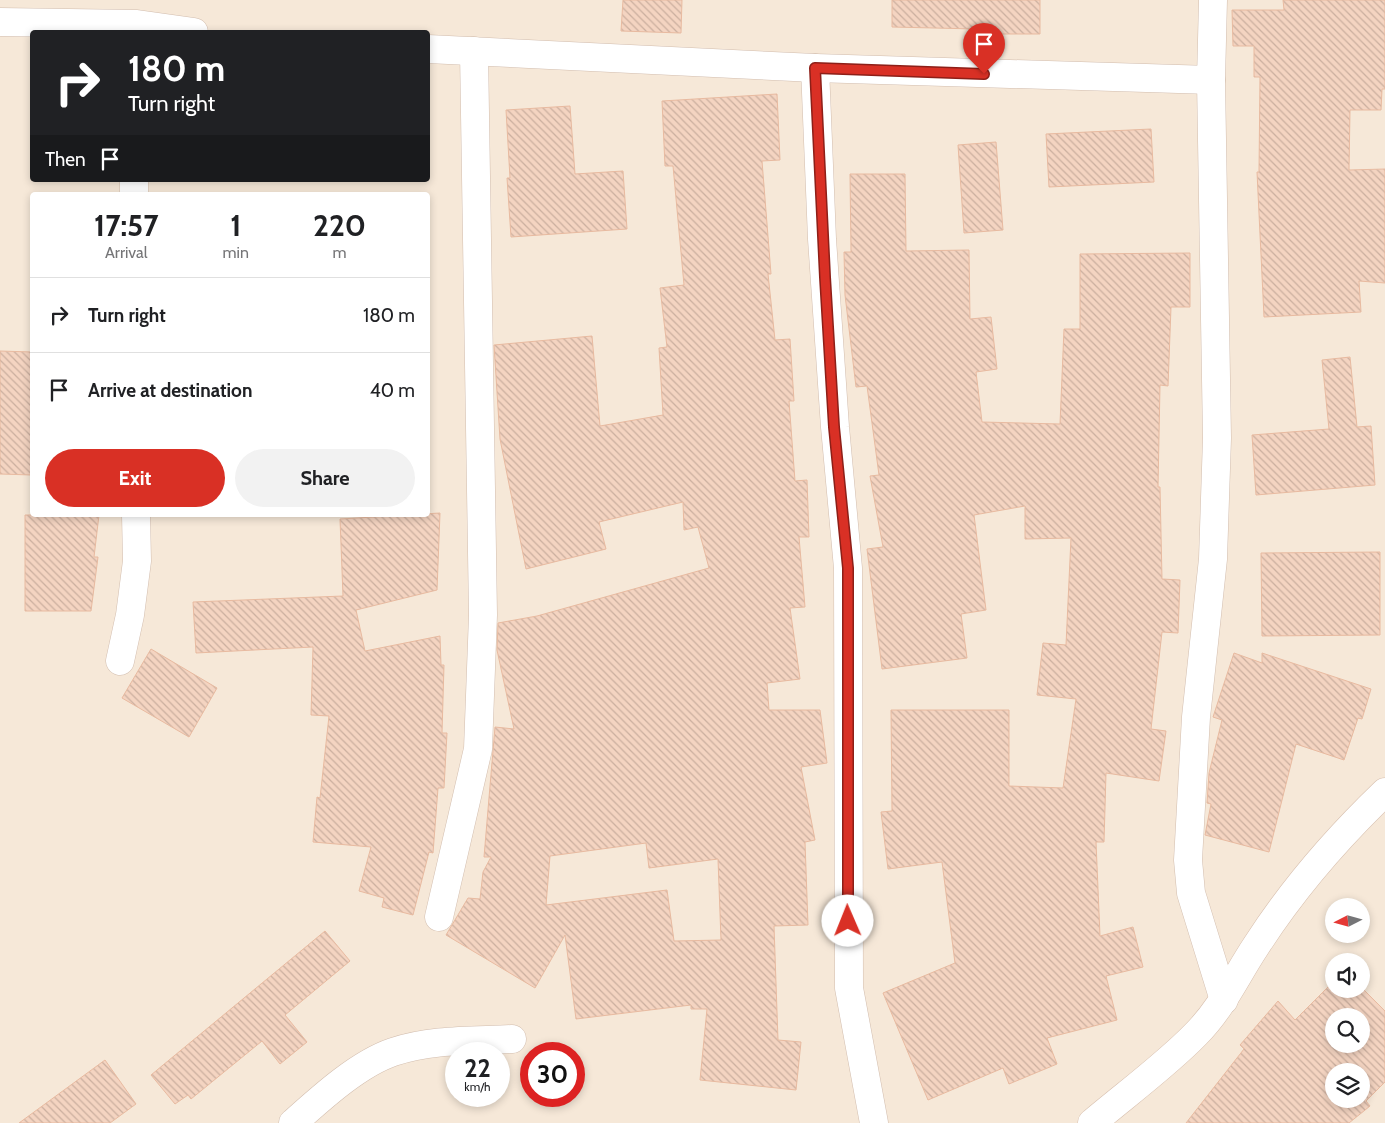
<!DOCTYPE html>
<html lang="en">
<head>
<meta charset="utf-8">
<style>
	:root { --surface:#fff; --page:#f2f2f2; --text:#202124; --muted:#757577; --line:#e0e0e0; --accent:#d93025 }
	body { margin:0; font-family:Cabin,sans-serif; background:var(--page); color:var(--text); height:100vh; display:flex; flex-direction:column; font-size:19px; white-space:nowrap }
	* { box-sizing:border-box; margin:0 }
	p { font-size:16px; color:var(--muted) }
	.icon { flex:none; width:28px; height:28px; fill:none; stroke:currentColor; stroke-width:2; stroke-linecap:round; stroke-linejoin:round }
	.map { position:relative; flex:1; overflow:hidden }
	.drawer { position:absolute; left:30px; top:192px; width:400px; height:325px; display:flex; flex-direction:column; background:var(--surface); border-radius:5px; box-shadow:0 2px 8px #0003 }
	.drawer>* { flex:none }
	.top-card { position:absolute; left:30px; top:30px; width:400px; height:152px; border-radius:5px; box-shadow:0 2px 8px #0003; background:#202124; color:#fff; overflow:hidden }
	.needle { width:32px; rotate:264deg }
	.tools { position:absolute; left:1325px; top:898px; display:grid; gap:10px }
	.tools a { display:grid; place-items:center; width:45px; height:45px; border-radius:50%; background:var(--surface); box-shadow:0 2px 8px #0003; font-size:25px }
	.speed { position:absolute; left:445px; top:1042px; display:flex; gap:10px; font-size:25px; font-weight:700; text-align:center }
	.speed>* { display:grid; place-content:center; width:65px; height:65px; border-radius:50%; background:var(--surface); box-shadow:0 2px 8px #0003; line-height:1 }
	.speed small { font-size:12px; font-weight:400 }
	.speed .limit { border:8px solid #d22; background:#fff; color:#111 }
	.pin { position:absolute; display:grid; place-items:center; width:42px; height:42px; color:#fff; margin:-51px -21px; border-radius:50% 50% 50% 0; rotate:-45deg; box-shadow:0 0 5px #0007 }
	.pin .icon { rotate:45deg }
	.me { position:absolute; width:55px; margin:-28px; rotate:359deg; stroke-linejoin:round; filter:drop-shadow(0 0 4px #0008) }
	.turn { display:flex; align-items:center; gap:18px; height:105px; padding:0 15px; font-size:22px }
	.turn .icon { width:65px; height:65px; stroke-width:2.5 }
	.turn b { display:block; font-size:35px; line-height:42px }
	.then { display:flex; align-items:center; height:48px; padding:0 15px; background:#0003; gap:10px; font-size:19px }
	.eta { display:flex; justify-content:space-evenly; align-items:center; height:85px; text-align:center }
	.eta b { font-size:30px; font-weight:700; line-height:35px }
	.cta { display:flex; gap:10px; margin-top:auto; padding:10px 15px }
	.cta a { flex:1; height:58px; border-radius:30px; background:var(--accent); color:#fff; font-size:20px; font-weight:700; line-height:58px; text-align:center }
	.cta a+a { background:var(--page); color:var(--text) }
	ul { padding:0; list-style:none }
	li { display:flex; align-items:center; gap:15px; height:75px; padding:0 15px; border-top:1px solid var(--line) }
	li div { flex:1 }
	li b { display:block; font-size:19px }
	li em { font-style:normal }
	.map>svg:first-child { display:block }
	.residential { fill:#f6e8d8; fill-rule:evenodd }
	.building { fill:url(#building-back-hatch); stroke:#e8baa0; fill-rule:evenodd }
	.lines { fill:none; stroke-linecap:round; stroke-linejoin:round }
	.street-casing { stroke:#d2bdae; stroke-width:29 }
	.secondary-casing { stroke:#d7bfae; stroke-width:29 }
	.street { stroke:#fff; stroke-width:28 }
	.secondary { stroke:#fff; stroke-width:28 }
	.route-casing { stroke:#8d1f18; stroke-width:12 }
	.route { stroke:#d93025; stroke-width:9 }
</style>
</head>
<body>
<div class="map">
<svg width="1385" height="1123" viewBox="0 0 1385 1123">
	<defs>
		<pattern id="building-back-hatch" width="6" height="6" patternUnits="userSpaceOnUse" patternTransform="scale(1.25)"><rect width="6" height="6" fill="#f4d4c1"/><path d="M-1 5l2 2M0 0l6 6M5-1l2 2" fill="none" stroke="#cbaf9f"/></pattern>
	</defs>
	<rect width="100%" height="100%" fill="#fdf6eb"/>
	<!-- residential -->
	<path class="residential" d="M 0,0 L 1385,0 L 1385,1123 L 0,1123 ZM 32,32 L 428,32 L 428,180 L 32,180 ZM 32,195 L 428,195 L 428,515 L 32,515 ZM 1334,906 L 1361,906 L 1361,934 L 1334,934 ZM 1334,961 L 1361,961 L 1361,989 L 1334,989 ZM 1334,1016 L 1361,1016 L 1361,1044 L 1334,1044 ZM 456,1054 L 499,1054 L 499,1096 L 456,1096 ZM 531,1054 L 574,1054 L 574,1096 L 531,1096 ZM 1334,1071 L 1361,1071 L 1361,1099 L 1334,1099 Z"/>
	<!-- building -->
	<g class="building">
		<polygon points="623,0 682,0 681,33 621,31"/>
		<polygon points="892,0 1040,0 1040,34 976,34 976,29 892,27"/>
		<polygon points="1283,0 1385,0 1385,89 1382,89 1381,110 1350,110 1349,170 1385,169 1385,283 1359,281 1361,312 1264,317 1257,172 1259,172 1260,77 1254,77 1254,46 1233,46 1232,10 1284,10"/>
		<path d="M 777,94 L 780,160 L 762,161 L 771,274 L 768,274 L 775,340 L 790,339 L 794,401 L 789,401 L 795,481 L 807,480 L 809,537 L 799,537 L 805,607 L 790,608 L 800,679 L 767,683 L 769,710 L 820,710 L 827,763 L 801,767 L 815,840 L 805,842 L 808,925 L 774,926 L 778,1040 L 801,1042 L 796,1090 L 700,1080 L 707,1009 L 691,1009 L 691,1005 L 576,1019 L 565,935 L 535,988 L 446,935 L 468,898 L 480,899 L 483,872 L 491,857 L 484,857 L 495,727 L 514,729 L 497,650 L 498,623 L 537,616 L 709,568 L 698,527 L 684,530 L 683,502 L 599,522 L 606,549 L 526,569 L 500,439 L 494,345 L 592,336 L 600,426 L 663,415 L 659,348 L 667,347 L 660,288 L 684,285 L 673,166 L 665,166 L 662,101 ZM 646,843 L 649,868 L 718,859 L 721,940 L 674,941 L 667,890 L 546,905 L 550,856 Z"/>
		<polygon points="570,106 575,174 623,171 627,229 511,237 507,178 510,178 506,110"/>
		<polygon points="1151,129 1154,182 1049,187 1046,134"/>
		<polygon points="996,142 1003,230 964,233 958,145"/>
		<polygon points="850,174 905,174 906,251 969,250 970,319 991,317 997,369 976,372 982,422 1060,424 1064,329 1080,329 1080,254 1190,253 1190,307 1171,307 1168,386 1160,385 1158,487 1160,487 1162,579 1180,580 1178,633 1162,632 1151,729 1166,731 1159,781 1106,773 1104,842 1096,842 1100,936 1133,927 1143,967 1106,976 1117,1020 1047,1038 1057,1064 1009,1084 1003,1068 928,1100 883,993 955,963 942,862 888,869 881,812 892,811 891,710 1009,710 1009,786 1063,788 1076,699 1037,695 1043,643 1066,645 1071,538 1025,539 1025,506 974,515 986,610 961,614 967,658 882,669 867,549 883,547 870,476 879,475 867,386 856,387 845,295 844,252 851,252"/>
		<polygon points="0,351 32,352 32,475 0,474"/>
		<polygon points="1350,357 1357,427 1371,426 1375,485 1256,495 1252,435 1329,429 1322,360"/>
		<polygon points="440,513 437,590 356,610 365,651 440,636 441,665 444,665 442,733 447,733 444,788 438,788 433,853 429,852 413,915 382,907 384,898 359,891 371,847 313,842 317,797 320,798 329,716 311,715 313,647 196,653 193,602 343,596 340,519"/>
		<polygon points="25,515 99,515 94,557 98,557 91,611 25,611"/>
		<polygon points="1380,552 1380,635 1262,636 1261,553"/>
		<polygon points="151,649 217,688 189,737 122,698"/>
		<polygon points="1234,653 1262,663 1262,653 1371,689 1362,719 1358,718 1344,760 1296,744 1269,852 1205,835 1211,804 1207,803 1209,773 1222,720 1213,717"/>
		<polygon points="325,931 350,961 285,1015 307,1042 280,1064 262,1041 191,1099 188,1095 175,1104 151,1075"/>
		<path d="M 1334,981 L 1334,989 L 1361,989 L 1361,987 L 1385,1011 L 1385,1082 L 1366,1101 L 1370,1106 L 1349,1123 L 1186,1123 L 1244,1049 L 1240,1045 L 1278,1001 L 1295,1020 ZM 1334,1016 L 1361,1016 L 1361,1044 L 1334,1044 ZM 1334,1071 L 1361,1071 L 1361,1099 L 1334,1099 Z"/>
		<polygon points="105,1060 136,1104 110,1123 19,1123"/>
	</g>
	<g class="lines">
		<defs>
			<g id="street">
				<polyline points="1213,0 1211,80 1217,438 1213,559 1196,717 1188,860 1191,893 1224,1000"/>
				<polyline points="0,22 137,24 194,32"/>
				<polyline points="428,49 815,68 1211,80"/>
				<polyline points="815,68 822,239 835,427 848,568 849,988 874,1123"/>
				<polyline points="134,195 134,180"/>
				<polyline points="120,661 130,615 137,561 136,515"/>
				<polyline points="439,917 478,749 483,615 474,51"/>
				<path d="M 293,1123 C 321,1098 358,1064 393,1052 C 431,1039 473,1041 512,1039"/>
			</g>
			<path id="secondary" d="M 1092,1123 C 1125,1095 1166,1065 1196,1034 C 1222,1008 1236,976 1256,946 C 1292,890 1337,838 1385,792"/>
		</defs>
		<!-- street casing -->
		<use href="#street" class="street-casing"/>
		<!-- secondary casing -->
		<use href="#secondary" class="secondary-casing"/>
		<!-- street -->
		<use href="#street" class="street"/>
		<!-- secondary -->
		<use href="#secondary" class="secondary"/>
	</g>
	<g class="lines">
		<defs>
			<polyline id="route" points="848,921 848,568 834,427 825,277 815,68 984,74"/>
		</defs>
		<!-- route casing -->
		<use href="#route" class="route-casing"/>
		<!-- route -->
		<use href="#route" class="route"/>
	</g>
</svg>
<div class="tools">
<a><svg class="needle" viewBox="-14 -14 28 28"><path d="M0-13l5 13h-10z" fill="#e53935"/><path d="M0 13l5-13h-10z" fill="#757577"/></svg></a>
<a><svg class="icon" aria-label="sound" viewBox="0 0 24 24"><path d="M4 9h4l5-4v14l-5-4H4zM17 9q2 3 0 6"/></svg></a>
<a><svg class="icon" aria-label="search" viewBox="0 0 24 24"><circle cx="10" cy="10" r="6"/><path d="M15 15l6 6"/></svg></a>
<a><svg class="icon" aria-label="layers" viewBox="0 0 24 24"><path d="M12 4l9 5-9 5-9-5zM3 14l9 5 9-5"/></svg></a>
</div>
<div class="speed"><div>22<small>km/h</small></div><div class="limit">30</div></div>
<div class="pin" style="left:984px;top:74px;background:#d93025"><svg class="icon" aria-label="arrive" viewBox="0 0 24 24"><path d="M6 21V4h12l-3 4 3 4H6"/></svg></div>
<svg class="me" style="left:848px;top:921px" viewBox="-20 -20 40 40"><circle r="19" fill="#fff"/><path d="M0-13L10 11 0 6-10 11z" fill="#d93025"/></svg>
<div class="top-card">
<div class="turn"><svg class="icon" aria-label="right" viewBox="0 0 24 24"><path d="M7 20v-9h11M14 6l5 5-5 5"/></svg><div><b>180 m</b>Turn right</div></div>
<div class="then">Then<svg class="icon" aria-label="arrive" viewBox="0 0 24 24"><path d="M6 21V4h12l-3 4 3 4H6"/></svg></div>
</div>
<section class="drawer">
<div class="eta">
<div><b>17:57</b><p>Arrival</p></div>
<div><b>1</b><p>min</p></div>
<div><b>220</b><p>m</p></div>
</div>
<ul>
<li><svg class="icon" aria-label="right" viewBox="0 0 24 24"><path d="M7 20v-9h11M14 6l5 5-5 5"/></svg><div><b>Turn right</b></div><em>180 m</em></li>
<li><svg class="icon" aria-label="arrive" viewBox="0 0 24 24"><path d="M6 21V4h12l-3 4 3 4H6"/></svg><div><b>Arrive at destination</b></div><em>40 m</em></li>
</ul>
<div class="cta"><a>Exit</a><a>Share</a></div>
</section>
</div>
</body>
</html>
